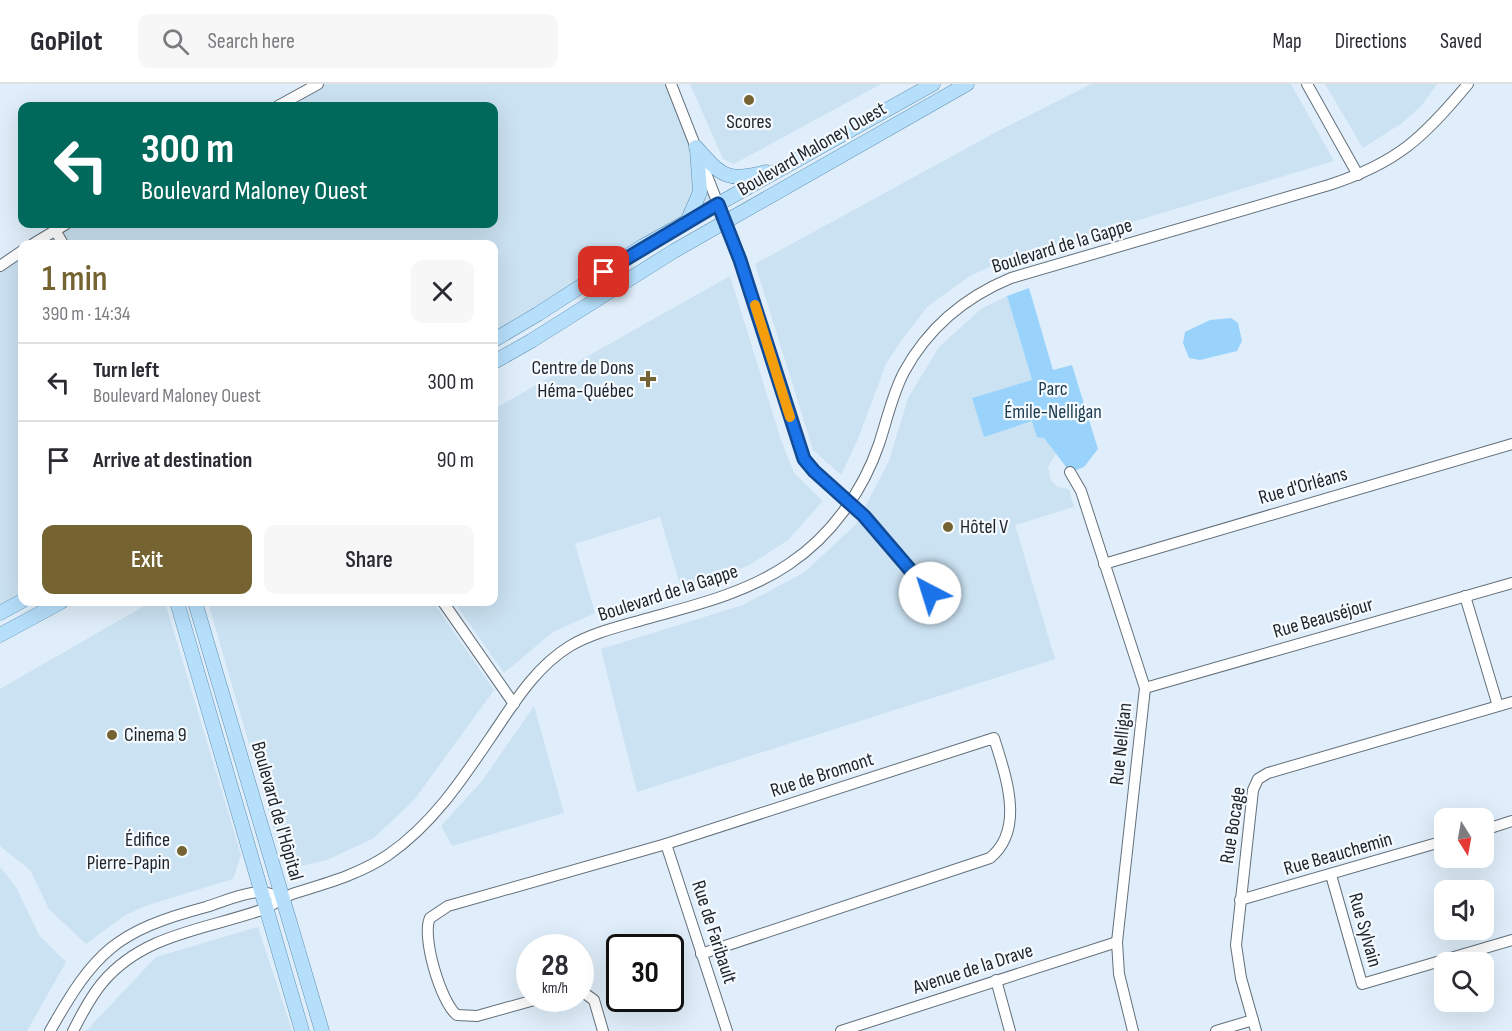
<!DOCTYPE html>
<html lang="en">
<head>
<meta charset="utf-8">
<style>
	:root { --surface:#fff; --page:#f7f7f7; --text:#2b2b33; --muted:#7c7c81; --line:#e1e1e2; --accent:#756332 }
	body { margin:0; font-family:"Sofia Sans Condensed",sans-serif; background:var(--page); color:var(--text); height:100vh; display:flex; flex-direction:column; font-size:22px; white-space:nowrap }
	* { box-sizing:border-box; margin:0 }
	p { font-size:20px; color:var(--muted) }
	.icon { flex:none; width:33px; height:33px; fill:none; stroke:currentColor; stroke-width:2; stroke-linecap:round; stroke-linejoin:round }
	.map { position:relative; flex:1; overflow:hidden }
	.panel { position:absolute; left:18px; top:156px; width:480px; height:366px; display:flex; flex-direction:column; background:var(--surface); border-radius:12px; box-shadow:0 6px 24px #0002 }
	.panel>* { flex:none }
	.top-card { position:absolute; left:18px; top:18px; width:480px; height:126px; border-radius:12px; box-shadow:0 6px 24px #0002; background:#00695c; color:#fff; overflow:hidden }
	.needle { width:39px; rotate:169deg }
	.tools { position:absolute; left:1434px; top:724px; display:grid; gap:12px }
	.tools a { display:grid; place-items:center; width:60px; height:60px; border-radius:12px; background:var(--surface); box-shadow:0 6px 24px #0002; font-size:30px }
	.speed { position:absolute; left:516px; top:850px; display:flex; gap:12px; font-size:30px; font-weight:700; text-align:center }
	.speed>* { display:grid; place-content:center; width:78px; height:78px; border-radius:50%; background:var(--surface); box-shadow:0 6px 24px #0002; line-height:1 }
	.speed small { font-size:15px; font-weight:400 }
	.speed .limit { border:3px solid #111; border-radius:9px; background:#fff; color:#111 }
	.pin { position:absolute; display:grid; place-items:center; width:51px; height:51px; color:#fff; margin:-26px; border-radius:12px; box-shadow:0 3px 9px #0006 }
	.me { position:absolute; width:66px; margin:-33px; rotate:320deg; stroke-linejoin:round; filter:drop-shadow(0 0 4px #0008) }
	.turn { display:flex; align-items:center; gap:21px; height:126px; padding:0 24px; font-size:27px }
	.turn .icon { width:78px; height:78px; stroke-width:2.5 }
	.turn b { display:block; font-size:42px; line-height:51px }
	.round { display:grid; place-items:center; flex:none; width:63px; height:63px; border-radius:12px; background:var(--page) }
	.overview { display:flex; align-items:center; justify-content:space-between; height:102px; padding:0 24px }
	h1 { font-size:36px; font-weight:600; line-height:45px; color:var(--accent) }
	.primary-button { display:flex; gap:12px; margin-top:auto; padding:12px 24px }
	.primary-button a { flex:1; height:69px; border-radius:12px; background:var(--accent); color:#fff; font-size:24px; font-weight:600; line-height:69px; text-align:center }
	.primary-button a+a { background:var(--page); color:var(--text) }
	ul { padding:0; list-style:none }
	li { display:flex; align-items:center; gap:18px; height:78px; padding:0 24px; border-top:2px solid var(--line) }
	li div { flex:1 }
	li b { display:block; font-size:22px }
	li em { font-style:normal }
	header { display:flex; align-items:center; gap:36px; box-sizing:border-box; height:84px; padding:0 30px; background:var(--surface); border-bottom:2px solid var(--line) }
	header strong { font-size:28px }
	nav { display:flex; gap:33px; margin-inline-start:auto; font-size:21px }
	.search { width:420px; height:54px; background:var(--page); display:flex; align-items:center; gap:15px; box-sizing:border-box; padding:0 21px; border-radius:12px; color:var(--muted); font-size:22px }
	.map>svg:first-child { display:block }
	.built { fill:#cbe2f2 }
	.green { fill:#99d3fc }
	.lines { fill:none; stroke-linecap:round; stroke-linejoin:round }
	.minor-casing { stroke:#63707b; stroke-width:12 }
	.major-casing { stroke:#6290b0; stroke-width:15 }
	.minor { stroke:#fff; stroke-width:10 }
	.major { stroke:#b6dffb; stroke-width:14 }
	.route-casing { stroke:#114b97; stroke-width:15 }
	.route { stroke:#1a73e8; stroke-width:10 }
	.slow { stroke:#f59e0b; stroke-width:10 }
	.poi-dot { fill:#756332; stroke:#f4faff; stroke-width:2 }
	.labels { text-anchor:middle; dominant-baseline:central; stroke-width:4.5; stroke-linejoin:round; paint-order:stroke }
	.poi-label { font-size:20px; fill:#1f2429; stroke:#f4faff; text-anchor:end }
	.street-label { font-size:20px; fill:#1f2429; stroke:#f4faff }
	.park-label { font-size:20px; fill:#1a3a4e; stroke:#f4faff }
</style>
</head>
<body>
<header>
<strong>GoPilot</strong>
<div class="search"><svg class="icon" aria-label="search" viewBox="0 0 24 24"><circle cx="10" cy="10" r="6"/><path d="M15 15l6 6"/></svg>Search here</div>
<nav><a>Map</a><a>Directions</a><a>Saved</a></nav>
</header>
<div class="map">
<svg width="1512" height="947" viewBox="0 0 1512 947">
	<rect width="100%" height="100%" fill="#dfeefa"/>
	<!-- built -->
	<g class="built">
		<polygon points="318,0 671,0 718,120 494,256 494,160 33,160 66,140 494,140 494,22 278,22"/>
		<polygon points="690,0 881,0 734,80 723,75"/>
		<polygon points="1091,0 1291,0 1334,77 1000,178 970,192 928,222 901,257 886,280 858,355 841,391 813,366 755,180 998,47"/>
		<polygon points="1325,0 1437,0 1422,21 1402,39 1363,64"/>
		<polygon points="22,167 22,517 0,529 0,182"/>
		<polygon points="730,192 781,356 794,389 823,417 788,456 748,482 681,504 660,433 575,460 595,529 553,548 504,589 454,518 494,518 494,325"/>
		<polygon points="1007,212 1032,296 973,314 1032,337 1056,370 1048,383 1051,397 1058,403 1069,405 1074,423 1015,441 1055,575 637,708 601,565 743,521 805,488 856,440 889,377 908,314 939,263 981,225"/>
		<polygon points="151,518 165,518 241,771 233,795 145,822 124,832 86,860 49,825 30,786 0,762 0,605"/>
		<polygon points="208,518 433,518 494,606 414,716 374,754 327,776 292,784 282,774"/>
		<polygon points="534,622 564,729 452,762 441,742 482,697"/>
		<polygon points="0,783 16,803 39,851 66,878 27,947 0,947"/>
		<polygon points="258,843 292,947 86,947 156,873"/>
	</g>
	<!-- green -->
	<g class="green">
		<polygon points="1029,204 1053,286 1072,281 1098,365 1084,383 1070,388 1044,354 1037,353 1032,337 984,353 972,314 1032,296 1007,212"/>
		<polygon points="1231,234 1238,239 1242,257 1237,267 1200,276 1189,274 1183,259 1185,248 1210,236"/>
	</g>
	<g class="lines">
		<defs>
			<g id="minor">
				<polyline points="671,0 740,176 804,375 814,387 864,432 930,509"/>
				<polyline points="1307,0 1358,91"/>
				<polyline points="278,22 318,0"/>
				<polyline points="55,146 63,160"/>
				<polyline points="33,160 66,140"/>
				<polyline points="0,182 22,167"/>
				<polyline points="1070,388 1081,407 1145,604 1117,858 1119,890 1133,947"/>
				<polyline points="1104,480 1512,360"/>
				<polyline points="1465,512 1498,622"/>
				<polyline points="443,518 514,620"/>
				<polyline points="1145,604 1512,499"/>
				<polyline points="1484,746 1512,737"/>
				<polyline points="666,760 727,947"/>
				<polyline points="1331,791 1362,900 1512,856"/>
				<polyline points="1240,816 1444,757"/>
				<polyline points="996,896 1010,947"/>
				<polyline points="580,906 594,916 603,947"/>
				<path d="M 538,915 L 477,932 L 457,931 C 441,919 421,852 430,834 L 448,822 L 666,760 L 994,654 C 1005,690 1026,745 990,774 L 701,870"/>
				<path d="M 50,947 C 95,867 116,847 206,823 C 222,818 242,809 259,808 C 266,808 275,811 282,813"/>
				<path d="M 73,947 C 82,930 90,913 103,898 C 144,850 204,846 261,826 C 273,822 282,813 295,809 C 327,799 360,790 388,771 C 436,738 467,688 499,641 C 519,611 539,581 570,562 C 592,549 618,543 642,536 C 692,522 745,510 789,480 C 831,452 863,407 879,360 C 887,336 892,311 904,288 C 928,244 965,213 1011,194 L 1329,101 C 1397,79 1423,54 1468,0"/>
				<polyline points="841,947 1117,858"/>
				<polyline points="1216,947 1253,936"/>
				<polyline points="1256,947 1241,894 1236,861 1253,706 1258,695 1268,689 1512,618"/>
			</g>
			<g id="major">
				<path d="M 696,63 C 722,93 727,98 766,88"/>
				<polyline points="688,136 700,108 697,65"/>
				<polyline points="494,256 538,230 643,162 933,0"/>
				<polyline points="494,278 531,257 674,167 967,0"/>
				<polyline points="177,518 302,947"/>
				<polyline points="195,518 322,947"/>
				<polyline points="0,529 22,517"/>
				<polyline points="0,551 61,518"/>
			</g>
		</defs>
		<!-- minor casing -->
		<use href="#minor" class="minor-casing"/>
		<!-- major casing -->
		<use href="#major" class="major-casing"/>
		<!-- minor -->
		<use href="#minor" class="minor"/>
		<!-- major -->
		<use href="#major" class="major"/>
	</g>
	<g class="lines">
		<defs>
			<polyline id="route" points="604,188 718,120 740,176 804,375 814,387 864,432 930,509"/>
		</defs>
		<!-- route casing -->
		<use href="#route" class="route-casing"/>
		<!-- route -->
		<use href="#route" class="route"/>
		<!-- slow -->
		<polyline class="slow" points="755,221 790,333"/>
	</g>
	<!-- markers -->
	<g class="poi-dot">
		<circle cx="749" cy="16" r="6"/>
		<path d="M645 286h6v6h6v6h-6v6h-6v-6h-6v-6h6z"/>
		<circle cx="948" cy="443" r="6"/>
		<circle cx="112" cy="651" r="6"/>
		<circle cx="182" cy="767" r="6"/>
	</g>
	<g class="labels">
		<!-- poi labels -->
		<g class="poi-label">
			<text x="749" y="38" text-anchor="middle">Scores</text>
			<text x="634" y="284">Centre de Dons<tspan x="634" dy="23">Héma-Québec</tspan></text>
			<text x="960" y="443" text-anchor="start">Hôtel V</text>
			<text x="124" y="651" text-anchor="start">Cinema 9</text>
			<text x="170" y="756">Édifice<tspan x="170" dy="23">Pierre-Papin</tspan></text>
		</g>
		<!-- street labels -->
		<g class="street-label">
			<text transform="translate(812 65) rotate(-30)">Boulevard Maloney Ouest</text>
			<text transform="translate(1062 162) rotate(-17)">Boulevard de la Gappe</text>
			<text transform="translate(1303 402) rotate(-16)">Rue d'Orléans</text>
			<text transform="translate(668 509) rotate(-18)">Boulevard de la Gappe</text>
			<text transform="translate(1323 534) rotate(-16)">Rue Beauséjour</text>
			<text transform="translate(1121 660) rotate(-84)">Rue Nelligan</text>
			<text transform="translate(822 691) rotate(-18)">Rue de Bromont</text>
			<text transform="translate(277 727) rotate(74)">Boulevard de l'Hôpital</text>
			<text transform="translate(1233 741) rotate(-81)">Rue Bocage</text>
			<text transform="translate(1338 770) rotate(-16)">Rue Beauchemin</text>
			<text transform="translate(1365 846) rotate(74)">Rue Sylvain</text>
			<text transform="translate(714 848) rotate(72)">Rue de Faribault</text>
			<text transform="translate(973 885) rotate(-18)">Avenue de la Drave</text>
		</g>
		<!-- park labels -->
		<g class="park-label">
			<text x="1053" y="305">Parc<tspan x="1053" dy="23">Émile-Nelligan</tspan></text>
		</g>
	</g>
</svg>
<div class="tools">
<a><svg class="needle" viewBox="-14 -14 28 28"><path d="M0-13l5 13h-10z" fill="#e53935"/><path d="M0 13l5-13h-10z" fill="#7c7c81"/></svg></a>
<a><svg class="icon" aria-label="sound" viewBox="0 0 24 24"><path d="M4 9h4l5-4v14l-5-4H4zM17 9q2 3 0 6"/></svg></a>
<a><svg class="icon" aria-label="search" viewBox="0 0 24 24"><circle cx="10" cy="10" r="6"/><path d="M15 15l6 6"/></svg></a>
</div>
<div class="speed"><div>28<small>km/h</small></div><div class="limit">30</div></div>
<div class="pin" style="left:604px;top:188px;background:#d93025"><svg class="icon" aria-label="arrive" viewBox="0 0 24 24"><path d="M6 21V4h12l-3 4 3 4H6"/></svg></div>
<svg class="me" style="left:930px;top:509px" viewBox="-20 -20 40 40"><circle r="19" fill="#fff"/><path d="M0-13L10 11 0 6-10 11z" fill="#1a73e8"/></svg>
<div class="top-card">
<div class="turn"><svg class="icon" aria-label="left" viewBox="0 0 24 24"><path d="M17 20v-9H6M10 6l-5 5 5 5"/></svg><div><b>300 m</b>Boulevard Maloney Ouest</div></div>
</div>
<section class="panel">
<div class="overview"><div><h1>1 min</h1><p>390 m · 14:34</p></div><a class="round"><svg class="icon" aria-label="close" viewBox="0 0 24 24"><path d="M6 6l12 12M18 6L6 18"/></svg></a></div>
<ul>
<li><svg class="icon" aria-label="left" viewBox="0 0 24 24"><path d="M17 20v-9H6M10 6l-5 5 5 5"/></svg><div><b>Turn left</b><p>Boulevard Maloney Ouest</p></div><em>300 m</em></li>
<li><svg class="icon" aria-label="arrive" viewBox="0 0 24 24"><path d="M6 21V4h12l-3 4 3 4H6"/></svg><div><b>Arrive at destination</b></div><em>90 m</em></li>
</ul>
<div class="primary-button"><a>Exit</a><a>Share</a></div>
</section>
</div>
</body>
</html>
